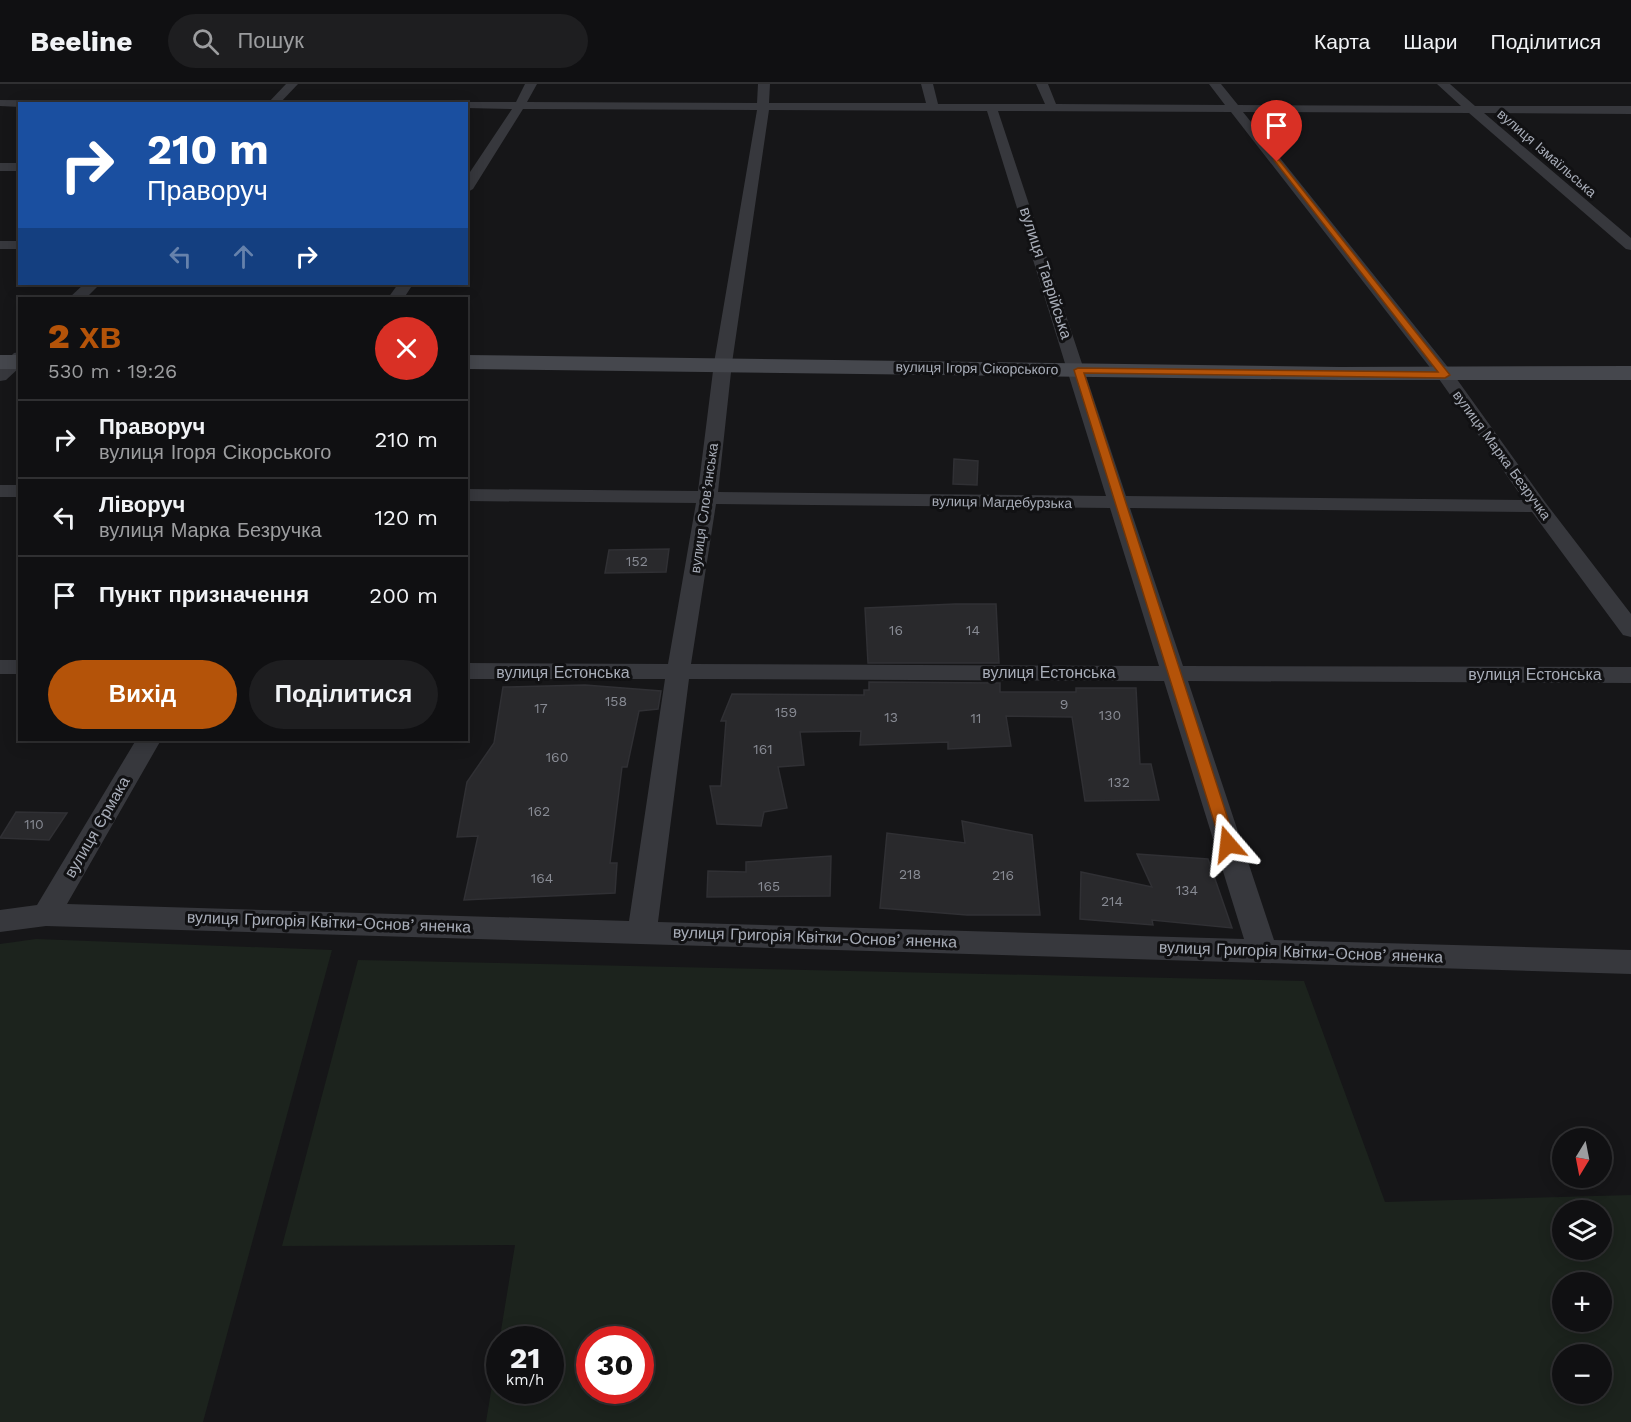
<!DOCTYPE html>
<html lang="uk">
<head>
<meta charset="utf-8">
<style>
	:root { --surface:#101012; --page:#1e1e20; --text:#f1f3f6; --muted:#9c9d9f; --line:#303032; --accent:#b45309 }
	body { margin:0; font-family:"Work Sans",sans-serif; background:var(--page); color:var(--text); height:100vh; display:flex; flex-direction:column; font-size:22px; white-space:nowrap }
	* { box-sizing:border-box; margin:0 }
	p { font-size:20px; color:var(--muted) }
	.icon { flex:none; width:33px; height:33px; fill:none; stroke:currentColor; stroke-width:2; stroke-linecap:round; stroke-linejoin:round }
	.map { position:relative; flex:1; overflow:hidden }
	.drawer { position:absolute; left:18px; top:213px; width:450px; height:444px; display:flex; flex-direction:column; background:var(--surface); border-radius:0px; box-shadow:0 3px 15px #0003,0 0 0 2px var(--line) }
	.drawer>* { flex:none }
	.top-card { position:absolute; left:18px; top:18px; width:450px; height:183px; border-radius:0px; box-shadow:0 3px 15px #0003,0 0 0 2px var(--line); background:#1a4fa0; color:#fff; overflow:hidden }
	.needle { width:39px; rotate:190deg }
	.controls { position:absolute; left:1552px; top:1044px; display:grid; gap:12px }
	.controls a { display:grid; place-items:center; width:60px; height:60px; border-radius:50%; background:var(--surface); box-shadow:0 3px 15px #0003,0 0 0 2px var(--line); font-size:30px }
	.speed { position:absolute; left:486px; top:1242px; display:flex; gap:12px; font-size:30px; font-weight:700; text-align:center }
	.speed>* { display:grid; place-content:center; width:78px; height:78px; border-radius:50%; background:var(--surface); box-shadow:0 3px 15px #0003,0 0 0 2px var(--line); line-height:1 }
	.speed small { font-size:15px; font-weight:400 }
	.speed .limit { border:9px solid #d22; background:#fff; color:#111 }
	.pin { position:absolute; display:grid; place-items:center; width:51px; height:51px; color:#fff; margin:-62px -26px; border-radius:50% 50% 50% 0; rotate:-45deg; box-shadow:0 0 6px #0007 }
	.pin .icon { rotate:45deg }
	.me { position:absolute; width:66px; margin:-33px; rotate:343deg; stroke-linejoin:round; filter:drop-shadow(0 0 4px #0008) }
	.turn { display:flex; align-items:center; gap:21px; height:126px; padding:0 30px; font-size:27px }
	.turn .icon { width:78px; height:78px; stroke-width:2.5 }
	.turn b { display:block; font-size:42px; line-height:51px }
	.lanes { display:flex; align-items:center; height:57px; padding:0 30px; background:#0003; justify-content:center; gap:30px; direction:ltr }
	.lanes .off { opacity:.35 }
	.round { display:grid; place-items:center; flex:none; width:63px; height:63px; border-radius:32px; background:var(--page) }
	.summary { display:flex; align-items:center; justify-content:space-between; height:102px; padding:0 30px }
	h1 { font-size:36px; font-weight:800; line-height:45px; color:var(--accent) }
	.action { display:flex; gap:12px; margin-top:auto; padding:12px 30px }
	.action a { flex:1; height:69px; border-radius:36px; background:var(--accent); color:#fff; font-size:24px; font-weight:800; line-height:69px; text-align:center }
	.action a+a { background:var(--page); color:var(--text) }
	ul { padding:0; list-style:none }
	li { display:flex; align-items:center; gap:18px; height:78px; padding:0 30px; border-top:2px solid var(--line) }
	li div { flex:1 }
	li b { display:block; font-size:22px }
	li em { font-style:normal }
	header { display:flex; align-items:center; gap:36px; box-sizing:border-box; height:84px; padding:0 30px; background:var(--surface); border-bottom:2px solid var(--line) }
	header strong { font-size:28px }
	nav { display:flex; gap:33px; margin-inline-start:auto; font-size:21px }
	.search { width:420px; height:54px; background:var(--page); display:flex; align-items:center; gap:15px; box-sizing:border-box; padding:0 21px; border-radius:33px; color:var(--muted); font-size:22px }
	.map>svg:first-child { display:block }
	.green { fill:#1c231d; fill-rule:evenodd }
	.building { fill:#29292c; stroke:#303034; stroke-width:1.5 }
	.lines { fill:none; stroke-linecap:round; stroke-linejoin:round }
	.minor { fill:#37383d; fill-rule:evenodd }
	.secondary { fill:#45474d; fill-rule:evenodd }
	.route { fill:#b45309; stroke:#753606; stroke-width:1.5 }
	.labels { text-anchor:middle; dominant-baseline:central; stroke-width:6; stroke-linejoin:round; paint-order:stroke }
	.far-street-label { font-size:14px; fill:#a8adb8; stroke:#111113 }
	.number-label { font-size:14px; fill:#888b94 }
	.street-label { font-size:16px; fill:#a8adb8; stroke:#111113 }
</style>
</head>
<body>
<header>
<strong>Beeline</strong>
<div class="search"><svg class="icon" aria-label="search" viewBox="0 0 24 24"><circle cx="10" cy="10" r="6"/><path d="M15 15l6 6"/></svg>Пошук</div>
<nav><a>Карта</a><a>Шари</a><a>Поділитися</a></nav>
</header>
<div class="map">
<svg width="1631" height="1338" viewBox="0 0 1631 1338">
	<rect width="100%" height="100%" fill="#161618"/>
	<!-- green -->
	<g class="green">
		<polygon points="36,855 332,866 203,1338 0,1338 0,860"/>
		<path d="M 358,876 L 1304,897 L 1385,1118 L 1631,1111 L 1631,1338 L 486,1338 L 515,1161 L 282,1162 ZM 1563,1126 L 1602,1126 L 1602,1166 L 1563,1166 ZM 1563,1198 L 1602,1198 L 1602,1238 L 1563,1238 ZM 500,1256 L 550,1256 L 550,1306 L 500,1306 ZM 590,1256 L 640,1256 L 640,1306 L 590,1306 ZM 1563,1270 L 1602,1270 L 1602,1310 L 1563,1310 Z"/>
	</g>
	<!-- building -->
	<g class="building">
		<polygon points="954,375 978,377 977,401 953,400"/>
		<polygon points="669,465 666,488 605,489 609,466"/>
		<polygon points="955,520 996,520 999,579 868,579 865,524"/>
		<polygon points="869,598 1000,599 1000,608 1076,608 1076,604 1136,604 1140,680 1151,680 1159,716 1085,717 1072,633 1006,632 1011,662 948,665 948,658 860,661 861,647 800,648 804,681 778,683 787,724 764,728 761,742 717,740 710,702 721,702 726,637 721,637 732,610 864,611 864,606 869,606"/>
		<polygon points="585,601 661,607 658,625 639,627 627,683 622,683 610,779 617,779 615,809 464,816 478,752 457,753 467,698 494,659 503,603"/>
		<polygon points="16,728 67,729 49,756 0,754"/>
		<polygon points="962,737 1032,751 1040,831 967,831 880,824 887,749 965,759"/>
		<polygon points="1137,770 1208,775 1232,844 1152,836 1153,841 1080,835 1081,788 1152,803"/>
		<polygon points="831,772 830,812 707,813 708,787 746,788 746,778"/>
	</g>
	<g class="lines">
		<!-- minor -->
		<g class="minor">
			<polygon points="286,0 298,0 279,20 267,20"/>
			<path d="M 525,0 L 537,0 L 527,18 L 757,19 L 758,0 L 770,0 L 769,19 L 926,19 L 921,0 L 933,0 L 938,20 L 1045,20 L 1036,0 L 1048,0 L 1056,20 L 1225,21 L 1209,0 L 1221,0 L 1238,21 L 1461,22 L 1437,0 L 1450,0 L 1475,22 L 1631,22 L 1631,30 L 1484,29 L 1631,154 L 1631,166 L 1626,165 L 1469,29 L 1243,28 L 1451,287 L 1545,418 L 1631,530 L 1631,553 L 1623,551 L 1532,428 L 1130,424 L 1183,582 L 1631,583 L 1631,599 L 1188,597 L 1274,856 L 1631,866 L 1631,890 L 46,842 L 0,848 L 0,826 L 37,821 L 136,656 L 161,656 L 67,820 L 629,837 L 665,595 L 466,595 L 466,579 L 668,580 L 696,419 L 466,417 L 466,405 L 698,407 L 714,279 L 757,26 L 523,25 L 473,105 L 466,109 L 466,94 L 512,25 L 466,24 L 466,20 L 461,20 L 466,18 L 516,18 ZM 769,26 L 987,27 L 1106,412 L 718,408 L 732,279 ZM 998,27 L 1231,28 L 1439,295 L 1524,416 L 1126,412 ZM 716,420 L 1110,424 L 1159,582 L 691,580 ZM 689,595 L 1164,597 L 1244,855 L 658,838 Z"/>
			<polygon points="0,16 174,17 179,20 20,20 20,23 0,22"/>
			<rect x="0" y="79" width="20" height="8"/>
			<rect x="0" y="157" width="20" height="8"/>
			<polygon points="84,200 100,200 86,214 69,214"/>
			<polygon points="398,200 413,200 404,214 388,214"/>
			<polygon points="20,268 20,283 6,296 0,297 0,283 14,269"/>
			<rect x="0" y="401" width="20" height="12"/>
			<rect x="0" y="576" width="20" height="14"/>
		</g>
		<!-- secondary -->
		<g class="secondary">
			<rect x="0" y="271" width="20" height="14"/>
			<polygon points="466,271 1340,283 1631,282 1631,296 1340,296 466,285"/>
		</g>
	</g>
	<!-- route -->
	<polygon class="route" points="1274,76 1279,76 1450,291 1445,294 1084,289 1236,760 1234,764 1223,764 1221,760 1074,286 1078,284 1438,288"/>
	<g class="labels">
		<!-- far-street labels -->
		<g class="far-street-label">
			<text transform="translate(1547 69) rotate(41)">вулиця Ізмаїльська</text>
			<text transform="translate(977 284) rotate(1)">вулиця Ігоря Сікорського</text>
			<text transform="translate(1502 371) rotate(54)">вулиця Марка Безручка</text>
			<text transform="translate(1002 418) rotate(1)">вулиця Магдебурзька</text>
			<text transform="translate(704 424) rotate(-82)">вулиця Слов’янська</text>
		</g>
		<!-- number labels -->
		<g class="number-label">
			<text x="637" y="477">152</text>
			<text x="896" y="546">16</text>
			<text x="973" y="546">14</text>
			<text x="616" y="617">158</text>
			<text x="1064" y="620">9</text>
			<text x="541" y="624">17</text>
			<text x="786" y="628">159</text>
			<text x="1110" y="631">130</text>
			<text x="891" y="633">13</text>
			<text x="976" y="634">11</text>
			<text x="763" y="665">161</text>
			<text x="557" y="673">160</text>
			<text x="1119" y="698">132</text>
			<text x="539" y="727">162</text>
			<text x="34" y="740">110</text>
			<text x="910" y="790">218</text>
			<text x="1003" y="791">216</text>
			<text x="542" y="794">164</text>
			<text x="769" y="802">165</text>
			<text x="1187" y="806">134</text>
			<text x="1112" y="817">214</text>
		</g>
		<!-- street labels -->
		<g class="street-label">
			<text transform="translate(1046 189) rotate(72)">вулиця Таврійська</text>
			<text x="563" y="588">вулиця Естонська</text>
			<text x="1049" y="588">вулиця Естонська</text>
			<text x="1535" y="590">вулиця Естонська</text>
			<text transform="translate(97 743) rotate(-60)">вулиця Єрмака</text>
			<text transform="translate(329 838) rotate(2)">вулиця Григорія Квітки-Основʼяненка</text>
			<text transform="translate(815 853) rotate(2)">вулиця Григорія Квітки-Основʼяненка</text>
			<text transform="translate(1301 868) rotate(2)">вулиця Григорія Квітки-Основʼяненка</text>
		</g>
	</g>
</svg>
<div class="controls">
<a><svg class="needle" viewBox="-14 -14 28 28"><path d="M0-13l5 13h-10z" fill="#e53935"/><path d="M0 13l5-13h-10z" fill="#9c9d9f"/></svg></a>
<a><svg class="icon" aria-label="layers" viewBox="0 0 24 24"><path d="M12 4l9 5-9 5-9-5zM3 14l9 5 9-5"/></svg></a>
<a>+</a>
<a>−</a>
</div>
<div class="speed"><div>21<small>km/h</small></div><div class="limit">30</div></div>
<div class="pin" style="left:1277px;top:78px;background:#d93025"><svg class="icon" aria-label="arrive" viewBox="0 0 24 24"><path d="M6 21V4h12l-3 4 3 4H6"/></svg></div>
<svg class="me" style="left:1228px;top:760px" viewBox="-20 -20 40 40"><path d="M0-17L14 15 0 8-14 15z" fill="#b45309" stroke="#fff" stroke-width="4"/></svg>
<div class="top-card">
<div class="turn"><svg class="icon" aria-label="right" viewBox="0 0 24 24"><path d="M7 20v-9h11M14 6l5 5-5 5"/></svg><div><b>210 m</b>Праворуч</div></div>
<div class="lanes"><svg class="icon off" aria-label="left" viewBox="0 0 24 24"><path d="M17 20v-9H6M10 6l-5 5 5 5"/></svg><svg class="icon off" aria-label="ahead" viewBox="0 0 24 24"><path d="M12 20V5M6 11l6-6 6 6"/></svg><svg class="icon" aria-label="right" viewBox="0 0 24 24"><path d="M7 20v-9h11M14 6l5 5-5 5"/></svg></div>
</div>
<section class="drawer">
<div class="summary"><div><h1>2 хв</h1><p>530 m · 19:26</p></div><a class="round" style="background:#d93025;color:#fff"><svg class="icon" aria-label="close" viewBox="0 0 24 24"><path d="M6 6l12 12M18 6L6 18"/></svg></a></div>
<ul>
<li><svg class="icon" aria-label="right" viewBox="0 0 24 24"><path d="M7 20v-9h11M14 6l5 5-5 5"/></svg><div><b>Праворуч</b><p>вулиця Ігоря Сікорського</p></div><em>210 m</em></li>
<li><svg class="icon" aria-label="left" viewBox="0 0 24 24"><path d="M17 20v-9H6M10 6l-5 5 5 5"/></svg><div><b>Ліворуч</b><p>вулиця Марка Безручка</p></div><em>120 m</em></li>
<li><svg class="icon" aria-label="arrive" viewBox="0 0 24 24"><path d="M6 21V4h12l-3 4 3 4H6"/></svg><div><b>Пункт призначення</b></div><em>200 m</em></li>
</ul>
<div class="action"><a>Вихід</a><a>Поділитися</a></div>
</section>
</div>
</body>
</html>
